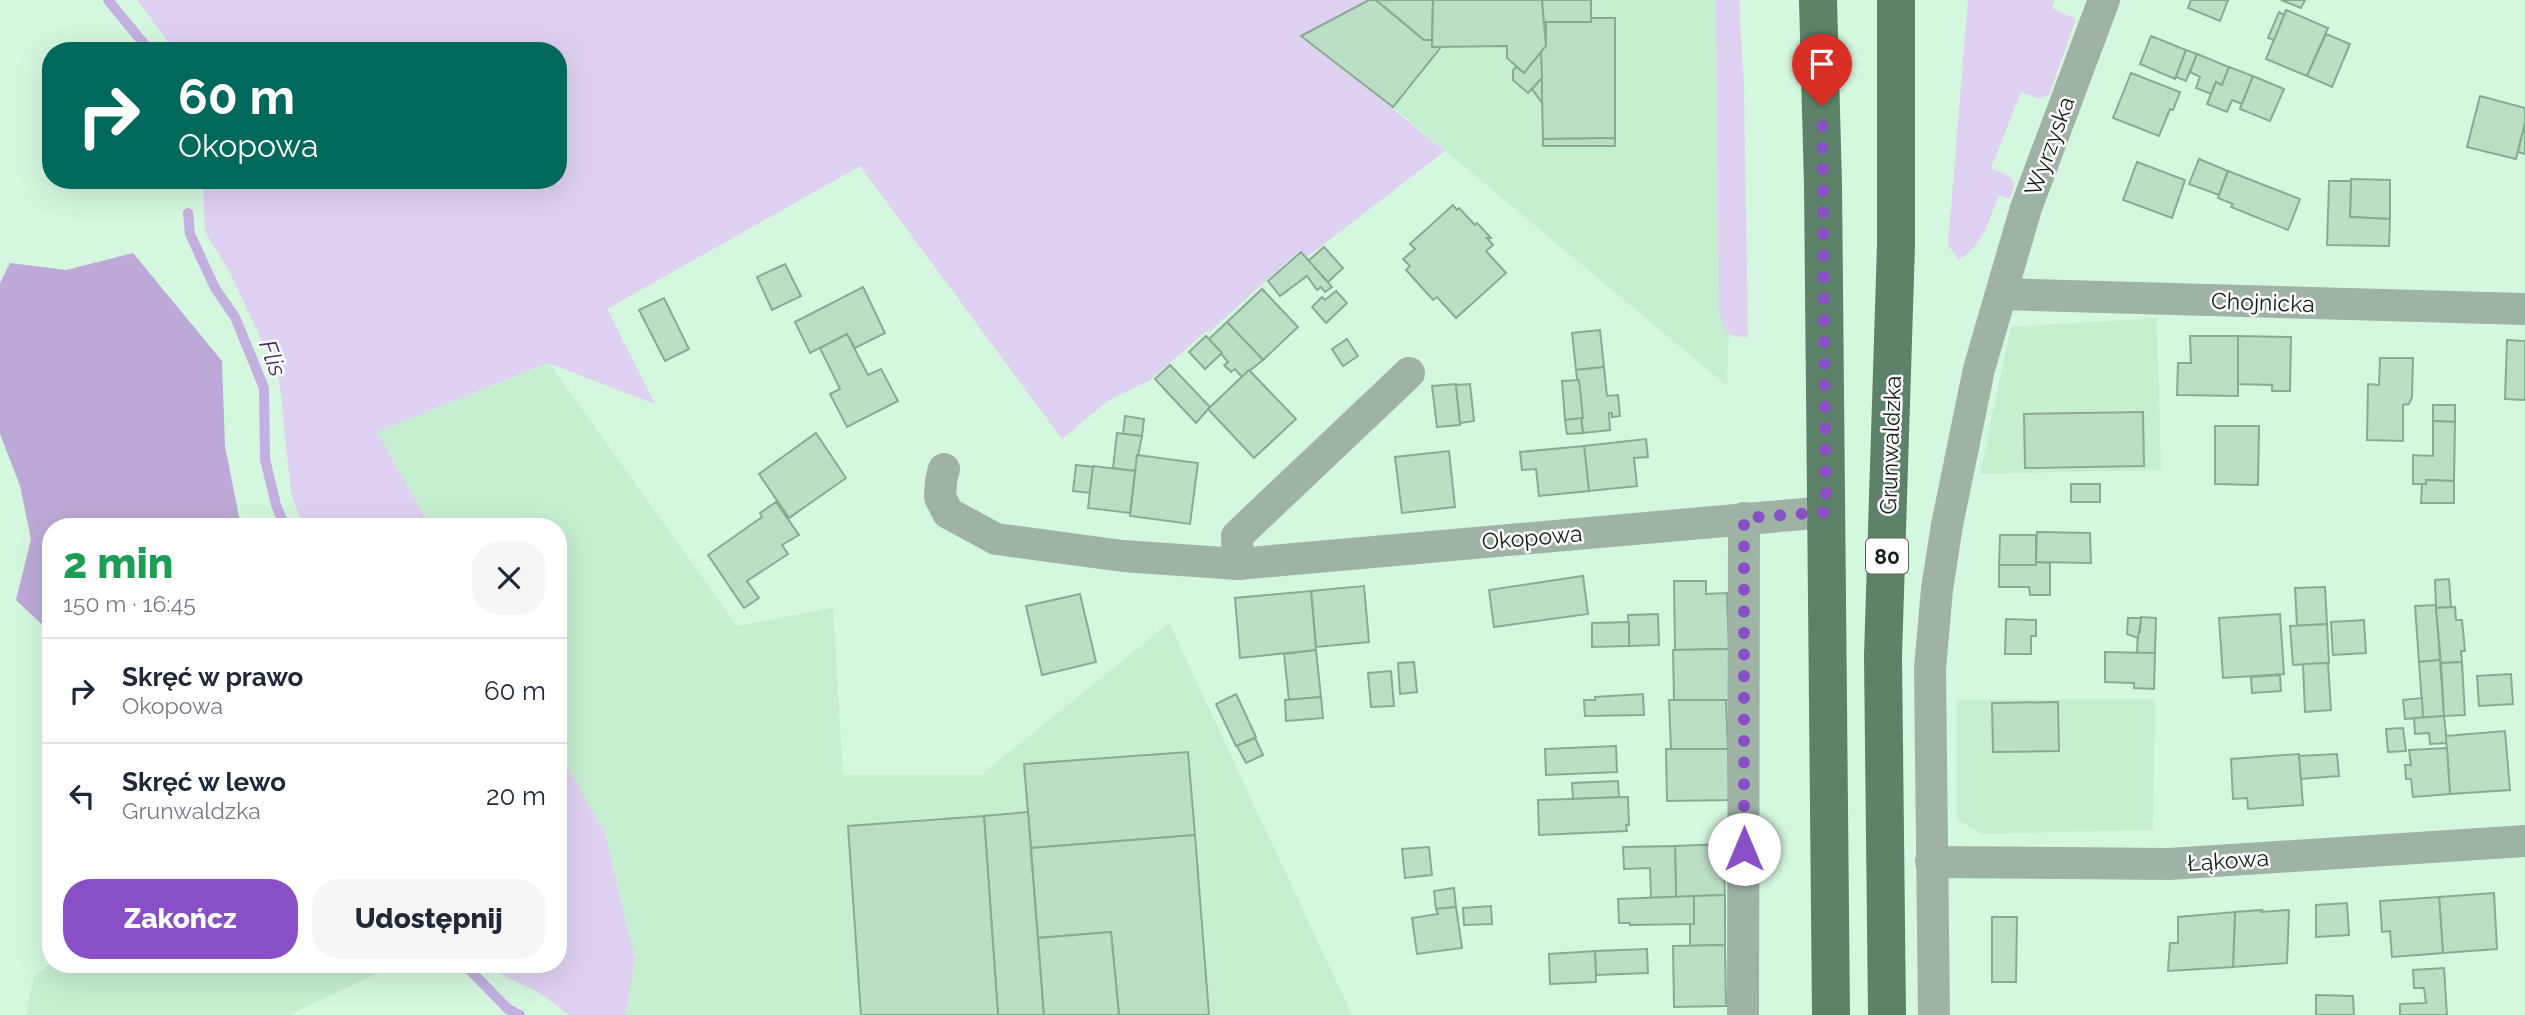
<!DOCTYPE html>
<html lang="pl">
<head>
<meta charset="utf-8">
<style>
	:root { --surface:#fff; --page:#f6f6f7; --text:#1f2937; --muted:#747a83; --line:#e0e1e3; --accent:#894fc6 }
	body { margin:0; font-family:Raleway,sans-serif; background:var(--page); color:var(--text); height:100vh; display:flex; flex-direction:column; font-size:26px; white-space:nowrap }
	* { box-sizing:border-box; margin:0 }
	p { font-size:23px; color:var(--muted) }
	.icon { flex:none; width:38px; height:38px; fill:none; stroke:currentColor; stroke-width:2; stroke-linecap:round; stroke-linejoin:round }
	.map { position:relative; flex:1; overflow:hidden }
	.details { position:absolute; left:42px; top:518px; width:525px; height:455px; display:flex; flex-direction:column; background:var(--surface); border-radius:28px; box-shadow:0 7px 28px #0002 }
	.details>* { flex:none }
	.banner { position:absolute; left:42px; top:42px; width:525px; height:147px; border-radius:28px; box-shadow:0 7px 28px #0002; background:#00695c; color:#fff; overflow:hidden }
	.pin { position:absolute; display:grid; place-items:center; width:60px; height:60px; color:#fff; margin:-72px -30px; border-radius:50% 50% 50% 0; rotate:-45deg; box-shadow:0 0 7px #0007 }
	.pin .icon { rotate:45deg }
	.me { position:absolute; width:77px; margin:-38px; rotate:0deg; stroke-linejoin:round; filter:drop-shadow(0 0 5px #0008) }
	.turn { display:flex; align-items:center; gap:24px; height:147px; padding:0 21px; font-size:32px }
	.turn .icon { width:91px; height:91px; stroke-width:2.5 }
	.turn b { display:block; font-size:49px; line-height:60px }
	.round { display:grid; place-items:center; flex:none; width:74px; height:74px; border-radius:28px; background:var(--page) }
	.headline { display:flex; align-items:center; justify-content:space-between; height:119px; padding:0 21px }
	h1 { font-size:42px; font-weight:800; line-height:52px; color:#1e9e55 }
	.cta { display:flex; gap:14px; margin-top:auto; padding:14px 21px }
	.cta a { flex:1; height:80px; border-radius:28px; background:var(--accent); color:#fff; font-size:28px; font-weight:800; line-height:80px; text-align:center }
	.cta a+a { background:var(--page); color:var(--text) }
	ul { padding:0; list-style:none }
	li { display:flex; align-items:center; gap:21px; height:105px; padding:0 21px; border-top:2px solid var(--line) }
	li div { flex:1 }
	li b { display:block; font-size:26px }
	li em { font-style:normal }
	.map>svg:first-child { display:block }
	.built { fill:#c6eed1 }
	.green { fill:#ded1f1 }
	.forest { fill:#bca9d7 }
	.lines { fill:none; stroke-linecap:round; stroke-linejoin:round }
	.stream { stroke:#c3b0df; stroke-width:10 }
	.building { fill:#bcddc6; stroke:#8aaa93; stroke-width:2 }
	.minor { stroke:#9fb3a5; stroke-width:32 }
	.primary { stroke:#5d8269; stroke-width:38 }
	.route { stroke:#894fc6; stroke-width:12; stroke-dasharray:0 21.6 }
	.labels { text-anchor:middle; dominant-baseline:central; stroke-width:5; stroke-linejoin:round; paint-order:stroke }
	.shield { fill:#fff; stroke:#5a635d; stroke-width:2 }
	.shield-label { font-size:21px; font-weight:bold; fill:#142018 }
	.street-label { font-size:23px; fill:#142018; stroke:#fff }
	.water-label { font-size:24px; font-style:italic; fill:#492e67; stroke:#fff }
</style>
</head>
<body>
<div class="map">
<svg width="2525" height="1015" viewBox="0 0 2525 1015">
	<rect width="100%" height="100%" fill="#d5f7df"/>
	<!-- built -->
	<g class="built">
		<polygon points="1591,0 1722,0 1729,327 1727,386 1393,107 1441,47 1507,46 1507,58 1516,67 1513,80 1527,93 1532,89 1542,103 1543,146 1615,146 1615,18 1591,18"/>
		<polygon points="2157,318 2161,470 1980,474 2011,327"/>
		<polygon points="549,363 737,626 833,608 843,775 981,775 1169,623 1352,1015 626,1015 635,959 605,833 558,750 558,527 431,527 377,432"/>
		<polygon points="2155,699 2153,830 1982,834 1957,819 1957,700"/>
		<polygon points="51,964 396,964 289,1015 26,1015 34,976"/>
	</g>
	<!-- green -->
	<g class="green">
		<polygon points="137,0 1369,0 1302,36 1445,151 1307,257 1300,250 1210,331 1205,332 1149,381 1109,400 1062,439 860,166 607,309 655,404 548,363 377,432 431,527 303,527 291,493 279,377 228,269 205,232 203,180 558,180 558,51 175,51"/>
		<polygon points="1716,0 1739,0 1744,86 1748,338 1730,335 1723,326 1719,312"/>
		<path d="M 1968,0 L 2055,0 L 2052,8 L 2074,18 L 2075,22 L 2049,95 L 2040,99 L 2021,92 L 1991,168 C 2009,177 2020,176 2010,199 L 1999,195 C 1989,220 1983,245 1959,260 L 1948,245 Z"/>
		<polygon points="558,750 605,833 635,959 626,1015 569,1015 540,993 504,976 493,964 558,964"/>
	</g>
	<!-- forest -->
	<polygon class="forest" points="133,253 222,361 225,446 241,527 51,527 51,633 16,600 31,539 20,486 0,434 0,283 10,263 66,270"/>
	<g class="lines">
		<!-- stream -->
		<g class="stream">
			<polyline points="108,0 150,51"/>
			<polyline points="188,213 190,234 215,288 235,317 264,388 265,459 276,505 285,527"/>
			<polyline points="464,964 508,1009 520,1015"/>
		</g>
	</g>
	<!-- building -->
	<g class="building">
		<polygon points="1369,0 1376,0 1424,40 1432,40 1432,47 1441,47 1393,107 1301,36"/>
		<polygon points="1376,0 1433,0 1432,40 1424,40"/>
		<polygon points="1433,0 1542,0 1546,46 1524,73 1507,58 1507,46 1432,47"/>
		<polygon points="1542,0 1591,0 1591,22 1544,22"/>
		<polygon points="2191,0 2228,0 2220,21 2188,8"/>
		<polygon points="2281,0 2305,0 2301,8"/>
		<polygon points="2286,10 2328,28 2307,76 2266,59"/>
		<polygon points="2279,12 2284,15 2274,40 2268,38"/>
		<polygon points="1591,18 1615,18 1615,138 1543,139 1541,52 1546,46 1546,22 1591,22"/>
		<polygon points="2326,34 2350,44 2332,87 2307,76"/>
		<polygon points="2151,36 2186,50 2175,79 2140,64"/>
		<polygon points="2186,50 2197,54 2186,81 2176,77"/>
		<polygon points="1541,52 1542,78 1528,93 1513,80 1513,70 1516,67 1524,73"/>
		<polygon points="2197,54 2229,67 2222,85 2216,82 2211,94 2196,88 2200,77 2190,72"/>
		<polygon points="2229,67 2253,76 2242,104 2232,100 2227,112 2207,104 2216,82 2222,85"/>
		<polygon points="2131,73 2180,92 2173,110 2170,109 2159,136 2113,118"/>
		<polygon points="2253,76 2284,89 2270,121 2240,109"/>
		<polygon points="1542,78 1542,103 1532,89"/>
		<polygon points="2480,96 2525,108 2525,123 2516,159 2467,147"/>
		<polygon points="2525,123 2525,154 2518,152"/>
		<polygon points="1615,138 1615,146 1543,146 1543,139"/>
		<polygon points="2199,159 2228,171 2219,195 2189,184"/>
		<polygon points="2137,162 2185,180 2172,218 2123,200"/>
		<polygon points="2228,171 2300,199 2288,230 2231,207 2233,204 2218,198"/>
		<polygon points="2351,179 2390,180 2390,219 2350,217"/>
		<polygon points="2329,181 2351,181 2350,217 2390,219 2389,246 2327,245"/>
		<polygon points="1453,205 1457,210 1459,208 1475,225 1477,223 1491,238 1487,238 1493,245 1486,251 1506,273 1456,318 1437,297 1433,300 1406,270 1410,266 1403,259 1415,249 1410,244"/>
		<polygon points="1324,247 1343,268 1328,282 1308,261"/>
		<polygon points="1301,252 1332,287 1325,292 1321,287 1317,290 1307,276 1280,296 1268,281"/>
		<polygon points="785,264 801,296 772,310 757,277"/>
		<polygon points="863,287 885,333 855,348 847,334 810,353 795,322"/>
		<polygon points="1262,289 1298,327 1263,360 1227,322"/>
		<polygon points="1336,291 1347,303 1326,323 1312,307 1322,297 1325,300"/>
		<polygon points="664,298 689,349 665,361 639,310"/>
		<polygon points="1227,322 1263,360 1242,377 1235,369 1231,372 1224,365 1228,362 1209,339"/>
		<polygon points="1600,330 1604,367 1576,370 1572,333"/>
		<polygon points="847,334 868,375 881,369 898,401 847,427 830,394 840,389 820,348"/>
		<polygon points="1206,336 1222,353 1205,369 1189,352"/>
		<polygon points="2190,336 2238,336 2238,396 2177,395 2178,363 2191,363"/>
		<polygon points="2238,336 2291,337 2290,391 2272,391 2272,385 2238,384"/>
		<polygon points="1347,339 1358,356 1343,366 1332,349"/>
		<polygon points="2507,340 2525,341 2525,400 2505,399"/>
		<polygon points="2380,358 2413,358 2412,397 2409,404 2403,405 2403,441 2367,440 2368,384 2379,385"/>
		<polygon points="1170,365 1210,407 1196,423 1155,379"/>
		<polygon points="1604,367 1607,396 1618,395 1620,416 1612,417 1612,413 1609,413 1610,430 1583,433 1576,370"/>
		<polygon points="1249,370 1296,419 1254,458 1208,409"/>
		<polygon points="1579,380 1583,418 1565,420 1562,381"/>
		<polygon points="1456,384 1460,425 1437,427 1432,386"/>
		<polygon points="1470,384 1474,421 1460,423 1456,385"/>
		<polygon points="2433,405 2455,405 2455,422 2433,421"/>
		<polygon points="2143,412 2144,466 2025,468 2024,414"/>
		<polygon points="1125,416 1144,419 1142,436 1123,434"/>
		<polygon points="1581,418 1583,433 1567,434 1565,420"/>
		<polygon points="2433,421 2455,422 2454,481 2426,480 2426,484 2413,484 2413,455 2433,456"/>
		<polygon points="2215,426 2259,426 2258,485 2215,484"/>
		<polygon points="816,433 846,478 789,518 759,474"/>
		<polygon points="1117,433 1142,436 1135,471 1113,468"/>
		<polygon points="1646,439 1648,457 1634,458 1637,486 1589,491 1584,446"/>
		<polygon points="1584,446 1589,491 1539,496 1536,469 1522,470 1520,452"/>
		<polygon points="1449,451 1455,507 1402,513 1395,457"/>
		<polygon points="1137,455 1198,463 1190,524 1130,516"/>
		<polygon points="1076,465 1093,467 1090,493 1073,491"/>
		<polygon points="1093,466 1135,471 1130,513 1088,508"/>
		<polygon points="2426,480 2454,481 2454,503 2421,503 2422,484 2426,484"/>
		<rect x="2071" y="484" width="29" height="18"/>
		<polygon points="776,502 799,535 782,545 788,554 747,581 759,598 744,608 708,555 762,517 760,513"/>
		<polygon points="2037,532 2090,533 2091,563 2036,562"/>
		<polygon points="2000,535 2036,535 2036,565 1999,565"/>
		<polygon points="2036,562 2050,563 2050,595 2030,595 2029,587 1999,587 1999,565 2036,565"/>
		<polygon points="1583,576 1588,614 1494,627 1489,590"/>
		<polygon points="2449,579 2451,607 2436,608 2435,580"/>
		<polygon points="1674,581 1706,581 1706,594 1727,593 1729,649 1675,650"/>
		<polygon points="1364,586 1369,642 1316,647 1311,591"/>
		<polygon points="2325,587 2327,624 2297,626 2295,588"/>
		<polygon points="1311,591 1316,650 1240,658 1235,598"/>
		<polygon points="1080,594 1096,662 1042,675 1026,606"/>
		<polygon points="2436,605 2440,660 2419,662 2415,606"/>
		<polygon points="2455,607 2456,620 2462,620 2465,651 2461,651 2462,662 2441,663 2436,608"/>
		<polygon points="1658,614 1659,645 1629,646 1628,615"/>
		<polygon points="2280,614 2284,674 2223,678 2219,618"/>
		<polygon points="2141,617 2156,618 2155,653 2137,653 2138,632 2140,632"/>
		<polygon points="2128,618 2141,618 2138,638 2127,634"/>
		<polygon points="2006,619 2036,620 2036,636 2031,636 2031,654 2005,654"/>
		<polygon points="2364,620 2366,653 2333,655 2331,622"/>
		<polygon points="1629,622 1629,646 1592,647 1592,623"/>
		<polygon points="2327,624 2329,663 2293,665 2290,626"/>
		<polygon points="1729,649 1730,700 1674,701 1673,650"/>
		<polygon points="1316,650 1321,697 1289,700 1284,654"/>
		<polygon points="2105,652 2155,653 2154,689 2134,688 2134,683 2105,682"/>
		<polygon points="2440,660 2444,716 2423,718 2419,662"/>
		<polygon points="1414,662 1417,692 1400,694 1398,663"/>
		<polygon points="2462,662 2465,715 2444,716 2441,663"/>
		<polygon points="2328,663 2331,710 2305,712 2303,664"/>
		<polygon points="1391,671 1394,706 1371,707 1368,673"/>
		<polygon points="2511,674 2513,704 2479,706 2477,676"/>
		<polygon points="2280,675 2281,691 2252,693 2251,677"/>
		<polygon points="1236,694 1256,737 1236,746 1216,704"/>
		<polygon points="1643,694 1644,715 1585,716 1584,700 1595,700 1595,697"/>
		<polygon points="1321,697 1323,718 1286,721 1285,700"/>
		<polygon points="2422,698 2423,718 2405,719 2403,700"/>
		<polygon points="1669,700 1726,700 1728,749 1671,750"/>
		<polygon points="2058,702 2059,751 1993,752 1992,703"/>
		<polygon points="2444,716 2447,743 2430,744 2429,733 2415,734 2414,718"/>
		<polygon points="2403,728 2406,751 2388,752 2386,729"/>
		<polygon points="2505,731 2510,790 2450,794 2446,736"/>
		<polygon points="1255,738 1263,755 1246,763 1237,746"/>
		<polygon points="1616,746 1617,772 1546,775 1545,749"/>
		<polygon points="2447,748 2450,794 2413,797 2411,779 2406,779 2405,765 2411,765 2409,750"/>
		<polygon points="1666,749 1728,749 1729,800 1667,801"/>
		<polygon points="1188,752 1195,835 1031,848 1024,764"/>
		<polygon points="2299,754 2303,805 2248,809 2247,798 2233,799 2231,759"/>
		<polygon points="2337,754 2339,776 2301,779 2299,756"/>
		<polygon points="1618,781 1619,797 1573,799 1572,783"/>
		<polygon points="1628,797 1629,825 1626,825 1627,831 1539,835 1538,800"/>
		<polygon points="1028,812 1044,1015 998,1015 984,816"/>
		<polygon points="984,816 998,1015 861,1015 848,826"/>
		<polygon points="1195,835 1209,1015 1119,1015 1111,932 1038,938 1031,848"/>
		<polygon points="1723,844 1725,895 1676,897 1675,846"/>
		<polygon points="1675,846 1676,897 1651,898 1650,868 1624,869 1623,847"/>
		<polygon points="1429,847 1432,875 1405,878 1402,849"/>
		<polygon points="1454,888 1456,907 1436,909 1434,891"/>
		<polygon points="2494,893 2497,949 2443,953 2439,897"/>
		<polygon points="1725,895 1725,945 1690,946 1690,924 1694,924 1694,896"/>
		<polygon points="1694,896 1694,924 1630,925 1630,923 1619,923 1618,899"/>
		<polygon points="2439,897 2443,953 2392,957 2390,931 2382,932 2380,901"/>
		<polygon points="2347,903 2349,935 2316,937 2316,905"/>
		<polygon points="1491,906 1492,924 1464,925 1463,908"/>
		<polygon points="1456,907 1462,948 1417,954 1412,918 1438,914 1436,909"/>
		<polygon points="2262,910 2261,912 2289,910 2287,963 2233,967 2235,912"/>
		<polygon points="2235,912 2233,967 2168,971 2170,943 2178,943 2178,917"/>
		<polygon points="1992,917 2017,917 2016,982 1992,982"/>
		<polygon points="1111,932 1119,1015 1044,1015 1038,938"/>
		<polygon points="1725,945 1726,1006 1674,1007 1673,946"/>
		<polygon points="1647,949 1648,973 1596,975 1595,951"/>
		<polygon points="1595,951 1596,982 1550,984 1549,954"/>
		<polygon points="2444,968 2447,1015 2400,1015 2400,1004 2426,1003 2424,988 2414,988 2413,970"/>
		<polygon points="2316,995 2353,996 2354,1015 2316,1015"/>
	</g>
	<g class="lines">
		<!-- minor -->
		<g class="minor">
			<polyline points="2001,294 2525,309"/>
			<polyline points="944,469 941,481 940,497 948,513 996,539 1123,556 1238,564 1826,512"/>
			<polyline points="1238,564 1237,536 1409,373"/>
			<polyline points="1931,862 2169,864 2525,841"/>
			<polyline points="1743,1015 1744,518"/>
			<polyline points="1934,1015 1930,669 1937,589 1947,525 1979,369 2026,208 2104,0"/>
		</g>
		<!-- primary -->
		<g class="primary">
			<polyline points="1818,0 1823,184 1831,1015"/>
			<polyline points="1887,1015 1883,656 1896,245 1896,0"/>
		</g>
	</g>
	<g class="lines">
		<!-- route -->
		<polyline class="route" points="1744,849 1744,518 1826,512 1822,106"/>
	</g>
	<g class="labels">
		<!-- shield labels -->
		<rect class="shield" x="1866" y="538.5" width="42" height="35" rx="5"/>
		<g class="shield-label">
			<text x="1887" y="556">80</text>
		</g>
		<!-- street labels -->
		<g class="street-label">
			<text transform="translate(2049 146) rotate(-70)">Wyrzyska</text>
			<text transform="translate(2263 302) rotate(2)">Chojnicka</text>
			<text transform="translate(1890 445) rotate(-88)">Grunwaldzka</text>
			<text transform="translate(1532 537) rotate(-5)">Okopowa</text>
			<text transform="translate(2228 860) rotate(-4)">Łąkowa</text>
		</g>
		<!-- water labels -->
		<g class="water-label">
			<text transform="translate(273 358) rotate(70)">Flis</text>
		</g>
	</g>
</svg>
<div class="pin" style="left:1822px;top:106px;background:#d93025"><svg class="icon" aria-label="arrive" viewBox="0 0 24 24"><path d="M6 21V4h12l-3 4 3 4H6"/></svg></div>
<svg class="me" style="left:1744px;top:849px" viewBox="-20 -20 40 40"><circle r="19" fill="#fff"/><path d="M0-13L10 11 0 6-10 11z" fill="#894fc6"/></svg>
<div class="banner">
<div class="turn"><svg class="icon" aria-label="right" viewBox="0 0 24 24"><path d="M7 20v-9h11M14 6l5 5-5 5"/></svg><div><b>60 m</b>Okopowa</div></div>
</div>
<section class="details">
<div class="headline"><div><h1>2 min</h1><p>150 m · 16:45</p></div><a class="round"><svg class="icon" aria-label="close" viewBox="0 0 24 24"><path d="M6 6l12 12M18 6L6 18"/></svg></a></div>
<ul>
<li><svg class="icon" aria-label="right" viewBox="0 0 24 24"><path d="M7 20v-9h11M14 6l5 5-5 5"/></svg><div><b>Skręć w prawo</b><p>Okopowa</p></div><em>60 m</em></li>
<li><svg class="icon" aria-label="left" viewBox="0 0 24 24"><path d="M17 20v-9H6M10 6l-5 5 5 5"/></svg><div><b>Skręć w lewo</b><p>Grunwaldzka</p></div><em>20 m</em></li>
</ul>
<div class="cta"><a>Zakończ</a><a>Udostępnij</a></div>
</section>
</div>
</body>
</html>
